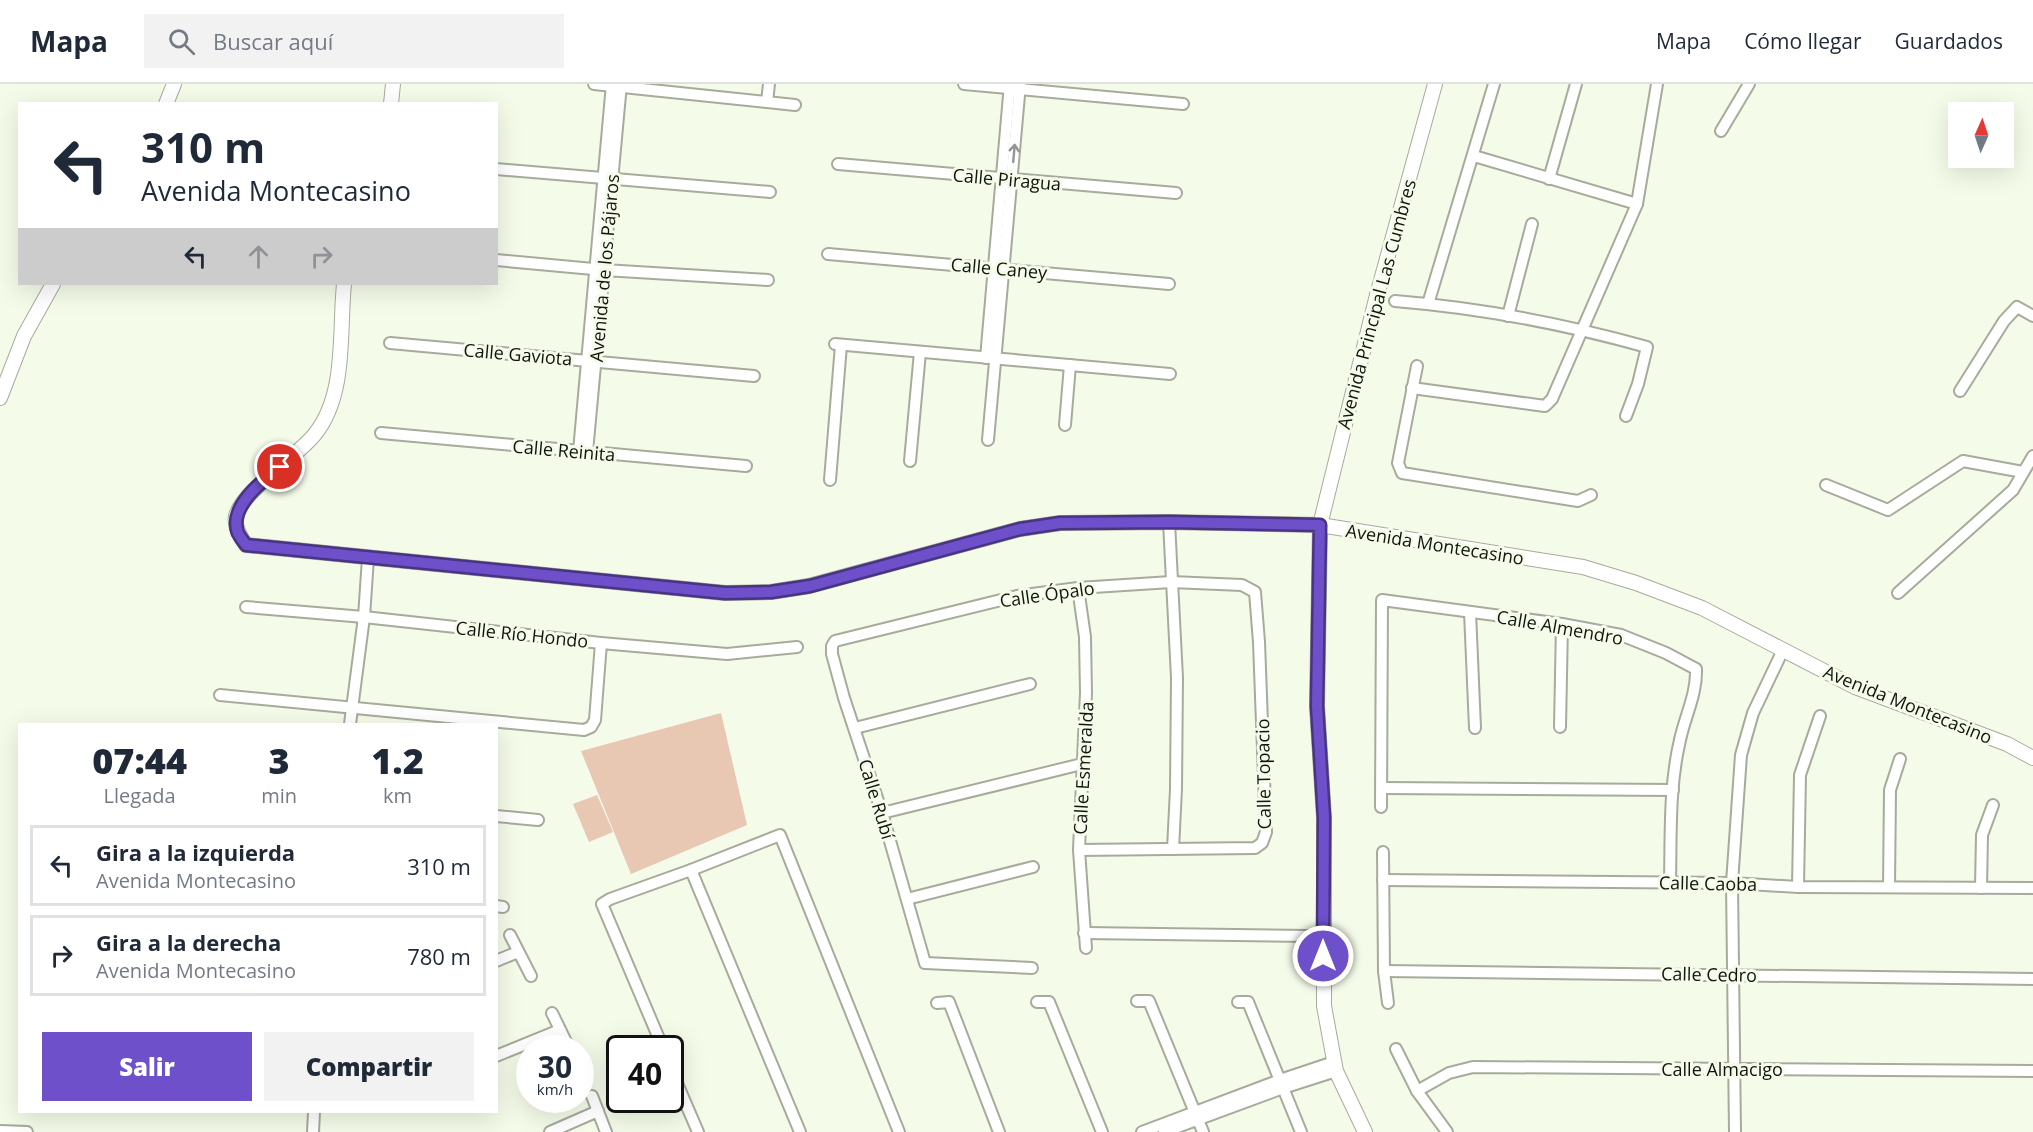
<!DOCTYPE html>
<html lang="es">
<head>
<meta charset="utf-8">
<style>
	:root { --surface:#fff; --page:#f2f2f3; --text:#1f2937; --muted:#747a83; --line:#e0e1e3; --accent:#6e50ca }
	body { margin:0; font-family:"Open Sans",sans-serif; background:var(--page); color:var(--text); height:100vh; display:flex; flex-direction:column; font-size:22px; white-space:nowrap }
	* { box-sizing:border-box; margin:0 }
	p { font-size:20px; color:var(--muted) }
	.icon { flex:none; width:33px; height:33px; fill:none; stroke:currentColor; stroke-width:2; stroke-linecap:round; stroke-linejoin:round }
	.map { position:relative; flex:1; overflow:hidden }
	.sheet { position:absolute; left:18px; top:639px; width:480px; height:390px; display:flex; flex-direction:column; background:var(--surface); border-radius:0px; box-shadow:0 6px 24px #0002 }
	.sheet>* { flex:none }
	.hud { position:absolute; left:18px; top:18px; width:480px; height:183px; border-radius:0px; box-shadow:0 6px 24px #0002; background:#fff; color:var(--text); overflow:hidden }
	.needle { width:39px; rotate:3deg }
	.tools { position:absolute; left:1948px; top:18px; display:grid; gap:12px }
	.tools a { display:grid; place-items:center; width:66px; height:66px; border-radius:0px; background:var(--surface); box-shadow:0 6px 24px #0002; font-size:30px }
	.speed { position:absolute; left:516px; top:951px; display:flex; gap:12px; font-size:30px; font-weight:700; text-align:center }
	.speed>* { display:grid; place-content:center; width:78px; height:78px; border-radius:50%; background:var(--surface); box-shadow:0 6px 24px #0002; line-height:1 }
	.speed small { font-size:15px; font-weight:400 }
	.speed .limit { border:3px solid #111; border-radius:9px; background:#fff; color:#111 }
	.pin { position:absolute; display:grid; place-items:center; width:51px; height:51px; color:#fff; margin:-26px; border:3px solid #fff; border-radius:50%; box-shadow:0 2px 6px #0007 }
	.me { position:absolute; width:66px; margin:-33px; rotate:0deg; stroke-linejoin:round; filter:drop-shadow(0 0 4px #0008) }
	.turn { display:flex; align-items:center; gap:21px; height:126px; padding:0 24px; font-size:27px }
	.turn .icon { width:78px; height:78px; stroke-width:2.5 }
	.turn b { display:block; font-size:42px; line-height:51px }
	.lanes { display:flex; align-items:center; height:57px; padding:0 24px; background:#0003; justify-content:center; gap:30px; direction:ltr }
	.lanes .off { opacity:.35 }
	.eta { display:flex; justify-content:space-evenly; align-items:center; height:102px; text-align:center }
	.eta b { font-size:36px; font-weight:800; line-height:42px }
	.cta { display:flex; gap:12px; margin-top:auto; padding:12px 24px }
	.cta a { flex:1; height:69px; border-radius:0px; background:var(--accent); color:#fff; font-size:24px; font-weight:800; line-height:69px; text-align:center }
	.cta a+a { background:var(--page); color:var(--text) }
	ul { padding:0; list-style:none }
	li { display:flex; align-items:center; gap:18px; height:81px; margin:0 12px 9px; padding:0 12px; border:3px solid var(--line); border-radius:0px }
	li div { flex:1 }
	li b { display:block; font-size:22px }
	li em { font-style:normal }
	header { display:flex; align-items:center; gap:36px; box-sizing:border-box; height:84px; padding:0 30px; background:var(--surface); border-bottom:2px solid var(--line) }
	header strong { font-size:28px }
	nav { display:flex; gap:33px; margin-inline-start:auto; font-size:21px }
	.search { width:420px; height:54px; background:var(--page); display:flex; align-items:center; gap:15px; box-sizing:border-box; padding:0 21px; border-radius:0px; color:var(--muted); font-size:22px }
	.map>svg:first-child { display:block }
	.green { fill:#e8c7b3 }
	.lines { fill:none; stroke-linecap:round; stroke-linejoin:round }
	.minor-casing { stroke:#a6ab9b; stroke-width:14 }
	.tertiary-casing { stroke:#a6ab9b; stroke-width:16 }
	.minor { stroke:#fff; stroke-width:10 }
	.tertiary { stroke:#fff; stroke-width:14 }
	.oneway { stroke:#949593 }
	.route-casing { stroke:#483483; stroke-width:15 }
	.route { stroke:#6e50ca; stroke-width:10 }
	.labels { text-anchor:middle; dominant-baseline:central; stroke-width:6; stroke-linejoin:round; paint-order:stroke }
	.street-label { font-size:18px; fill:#12140e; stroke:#f5fbe9 }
</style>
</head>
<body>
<header>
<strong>Mapa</strong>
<div class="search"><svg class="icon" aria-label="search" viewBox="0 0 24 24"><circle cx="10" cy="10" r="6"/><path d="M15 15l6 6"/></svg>Buscar aquí</div>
<nav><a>Mapa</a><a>Cómo llegar</a><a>Guardados</a></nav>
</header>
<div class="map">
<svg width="2033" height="1048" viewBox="0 0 2033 1048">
	<rect width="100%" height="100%" fill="#f5fbe9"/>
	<!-- green -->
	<g class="green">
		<polygon points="721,629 747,741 631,790 581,667"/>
		<polygon points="597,711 613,748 589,758 573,720"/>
	</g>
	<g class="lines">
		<defs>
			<g id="minor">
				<polyline points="594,0 795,21"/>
				<polyline points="964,0 1183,20"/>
				<polyline points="767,18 769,0"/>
				<polyline points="1721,47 1749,0"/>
				<polyline points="1474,72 1637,120"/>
				<polyline points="838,80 1176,109"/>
				<polyline points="496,85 770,108"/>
				<polyline points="1549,95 1576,0"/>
				<polyline points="828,170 1169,200"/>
				<polyline points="496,176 604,186 768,196"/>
				<path d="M 1395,217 C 1481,224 1565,240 1647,263 L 1638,300 L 1626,332"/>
				<polyline points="1428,220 1494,0"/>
				<polyline points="1508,232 1532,140"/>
				<polyline points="390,259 754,292"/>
				<polyline points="835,260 1170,290"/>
				<polyline points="986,274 1010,0"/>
				<polyline points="1417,282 1398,379 1402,389 1578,417 1591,411"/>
				<polyline points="1412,304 1545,322 1552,315 1637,120 1657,0"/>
				<polyline points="1960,307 2004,237 2017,223 2033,232"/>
				<polyline points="1065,341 1070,281"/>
				<polyline points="381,349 746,382"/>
				<polyline points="988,356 1020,0"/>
				<polyline points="579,367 612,0"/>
				<polyline points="587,368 621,0"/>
				<polyline points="910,377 920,268"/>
				<polyline points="830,396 841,261"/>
				<polyline points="1826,401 1888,426 1963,377 2023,388"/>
				<polyline points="1169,438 1177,594 1176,705 1173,765"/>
				<polyline points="1078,504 1085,553 1086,609 1079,766 1086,864"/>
				<polyline points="1898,509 2013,406 2033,372"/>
				<polyline points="246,523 364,533 601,559 727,570 797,563"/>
				<polyline points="1470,528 1475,644"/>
				<polyline points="220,611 584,646 591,643 595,636 601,559"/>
				<polyline points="350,640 364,533 368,474"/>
				<polyline points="1560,643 1562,540"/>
				<polyline points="855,644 1030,600"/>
				<polyline points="1382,704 1673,706"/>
				<path d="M 1381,723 L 1382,516 L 1562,540 L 1621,551 L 1666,569 L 1696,585 C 1697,610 1685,632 1680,656 C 1669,702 1671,751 1670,798"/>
				<polyline points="882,729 1082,680"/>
				<polyline points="496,732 538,736"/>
				<polyline points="1383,768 1384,887 1388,919"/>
				<polyline points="691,786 800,1048"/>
				<polyline points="1383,796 1732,799 1798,803 2033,804"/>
				<polyline points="1798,803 1800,691 1820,632"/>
				<polyline points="1889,803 1890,706 1900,675"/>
				<polyline points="1981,804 1982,751 1993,721"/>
				<polyline points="907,815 1033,783"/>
				<polyline points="496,822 503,823"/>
				<polyline points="1084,849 1308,852"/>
				<polyline points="510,851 531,892"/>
				<polyline points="496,877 518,868"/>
				<polyline points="1032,884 925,879 882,729 844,614 832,570 832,562 835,557 1017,512 1078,504 1171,498 1242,501 1255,508 1259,558 1266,748 1262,759 1255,764 1079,766"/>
				<polyline points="1384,887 2033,895"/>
				<polyline points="1137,917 1149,917 1203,1048"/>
				<polyline points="1037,918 1049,918 1102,1048"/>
				<polyline points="1238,918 1248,918 1301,1048"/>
				<polyline points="937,919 949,918 999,1048"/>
				<polyline points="552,929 569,964"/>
				<polyline points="663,964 602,820 610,815 691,786 780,751 899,1048"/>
				<polyline points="1396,965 1417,1007 1447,1048"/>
				<polyline points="496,972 560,946"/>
				<polyline points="670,983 698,1048"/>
				<polyline points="1417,1007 1449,989 1473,983 2033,987"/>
				<polyline points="592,1012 606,1048"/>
				<polyline points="0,1047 27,1048"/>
				<polyline points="313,1048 314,1028"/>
				<polyline points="550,1048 598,1027"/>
				<polyline points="1142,1048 1280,996 1334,978"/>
				<polyline points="1164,1048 1283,1004 1336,987"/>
				<polyline points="1735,1048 1732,799 1741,671 1753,629 1783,566"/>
			</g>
			<g id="tertiary">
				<polyline points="166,20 174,0"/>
				<polyline points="391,20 393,0"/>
				<path d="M 344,200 C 339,248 347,310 315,350 C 298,372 242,407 236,432 C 234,443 240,453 246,461 L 725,509 L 771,508 L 809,502 L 1020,445 L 1060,439 L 1169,438 L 1320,441 L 1583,483 L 1636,499 L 1702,524 L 1855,603 L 2007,660 L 2033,674"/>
				<polyline points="0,314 24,252 53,200"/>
				<polyline points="1365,1048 1336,987 1324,922 1324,734 1317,622 1320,441 1377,211 1435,0"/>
			</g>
		</defs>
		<!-- minor casing -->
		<use href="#minor" class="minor-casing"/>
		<!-- tertiary casing -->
		<use href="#tertiary" class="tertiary-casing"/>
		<!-- minor -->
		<use href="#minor" class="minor"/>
		<!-- tertiary -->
		<use href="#tertiary" class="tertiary"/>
	</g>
	<!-- one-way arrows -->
	<defs><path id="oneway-shaft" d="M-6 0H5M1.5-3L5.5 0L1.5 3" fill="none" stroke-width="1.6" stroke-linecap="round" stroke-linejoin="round" transform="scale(1.5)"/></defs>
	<use class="oneway" href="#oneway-shaft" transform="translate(1014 69) rotate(-85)"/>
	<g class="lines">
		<defs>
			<path id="route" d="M 280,383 C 262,397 228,423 238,449 C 240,453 244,458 246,461 L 725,509 L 771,508 L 810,502 L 1020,445 L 1060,439 L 1169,438 L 1320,441 L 1317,622 L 1324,734 L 1323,872"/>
		</defs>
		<!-- route casing -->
		<use href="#route" class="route-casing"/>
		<!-- route -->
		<use href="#route" class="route"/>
	</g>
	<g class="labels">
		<!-- street labels -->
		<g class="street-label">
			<text transform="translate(1007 95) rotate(5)">Calle Piragua</text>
			<text transform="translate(604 184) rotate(-85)">Avenida de los Pájaros</text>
			<text transform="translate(999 184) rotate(5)">Calle Caney</text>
			<text transform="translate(1376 220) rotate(-75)">Avenida Principal Las Cumbres</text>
			<text transform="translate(518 270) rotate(5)">Calle Gaviota</text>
			<text transform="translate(564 366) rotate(5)">Calle Reinita</text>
			<text transform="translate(1435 460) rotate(9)">Avenida Montecasino</text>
			<text transform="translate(1047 510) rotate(-8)">Calle Ópalo</text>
			<text transform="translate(1560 543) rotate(10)">Calle Almendro</text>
			<text transform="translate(522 550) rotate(6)">Calle Río Hondo</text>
			<text transform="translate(1908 620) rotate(22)">Avenida Montecasino</text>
			<text transform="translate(1083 684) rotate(-87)">Calle Esmeralda</text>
			<text transform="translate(1263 690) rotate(-91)">Calle Topacio</text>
			<text transform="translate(877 715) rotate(73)">Calle Rubí</text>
			<text transform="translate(1708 799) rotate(1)">Calle Caoba</text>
			<text transform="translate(1709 890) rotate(1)">Calle Cedro</text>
			<text x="1722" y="985">Calle Almacigo</text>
		</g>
	</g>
</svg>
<div class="tools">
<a><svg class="needle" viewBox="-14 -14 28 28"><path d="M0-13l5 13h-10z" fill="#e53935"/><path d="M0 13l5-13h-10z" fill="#747a83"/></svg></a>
</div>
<div class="speed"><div>30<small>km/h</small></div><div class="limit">40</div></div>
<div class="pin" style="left:280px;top:383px;background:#d93025"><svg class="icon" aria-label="arrive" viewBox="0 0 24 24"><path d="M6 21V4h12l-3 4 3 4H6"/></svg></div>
<svg class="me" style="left:1323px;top:872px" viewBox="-20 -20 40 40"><circle r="17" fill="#6e50ca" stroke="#fff" stroke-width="3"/><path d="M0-11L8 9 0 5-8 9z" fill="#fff"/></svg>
<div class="hud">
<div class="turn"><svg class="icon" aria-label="left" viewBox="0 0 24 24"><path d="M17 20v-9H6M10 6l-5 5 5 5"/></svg><div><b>310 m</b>Avenida Montecasino</div></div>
<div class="lanes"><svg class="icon" aria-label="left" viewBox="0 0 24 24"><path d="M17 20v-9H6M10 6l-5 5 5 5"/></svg><svg class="icon off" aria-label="ahead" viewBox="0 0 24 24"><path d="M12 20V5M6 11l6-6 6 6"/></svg><svg class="icon off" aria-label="right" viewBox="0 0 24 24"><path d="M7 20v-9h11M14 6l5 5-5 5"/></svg></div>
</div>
<section class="sheet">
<div class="eta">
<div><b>07:44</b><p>Llegada</p></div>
<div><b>3</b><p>min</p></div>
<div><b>1.2</b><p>km</p></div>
</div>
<ul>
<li><svg class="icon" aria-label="left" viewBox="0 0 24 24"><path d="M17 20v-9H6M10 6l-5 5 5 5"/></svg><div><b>Gira a la izquierda</b><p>Avenida Montecasino</p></div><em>310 m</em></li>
<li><svg class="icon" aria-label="right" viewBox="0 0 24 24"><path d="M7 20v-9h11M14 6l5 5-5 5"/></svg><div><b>Gira a la derecha</b><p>Avenida Montecasino</p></div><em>780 m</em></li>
</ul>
<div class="cta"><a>Salir</a><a>Compartir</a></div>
</section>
</div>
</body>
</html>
